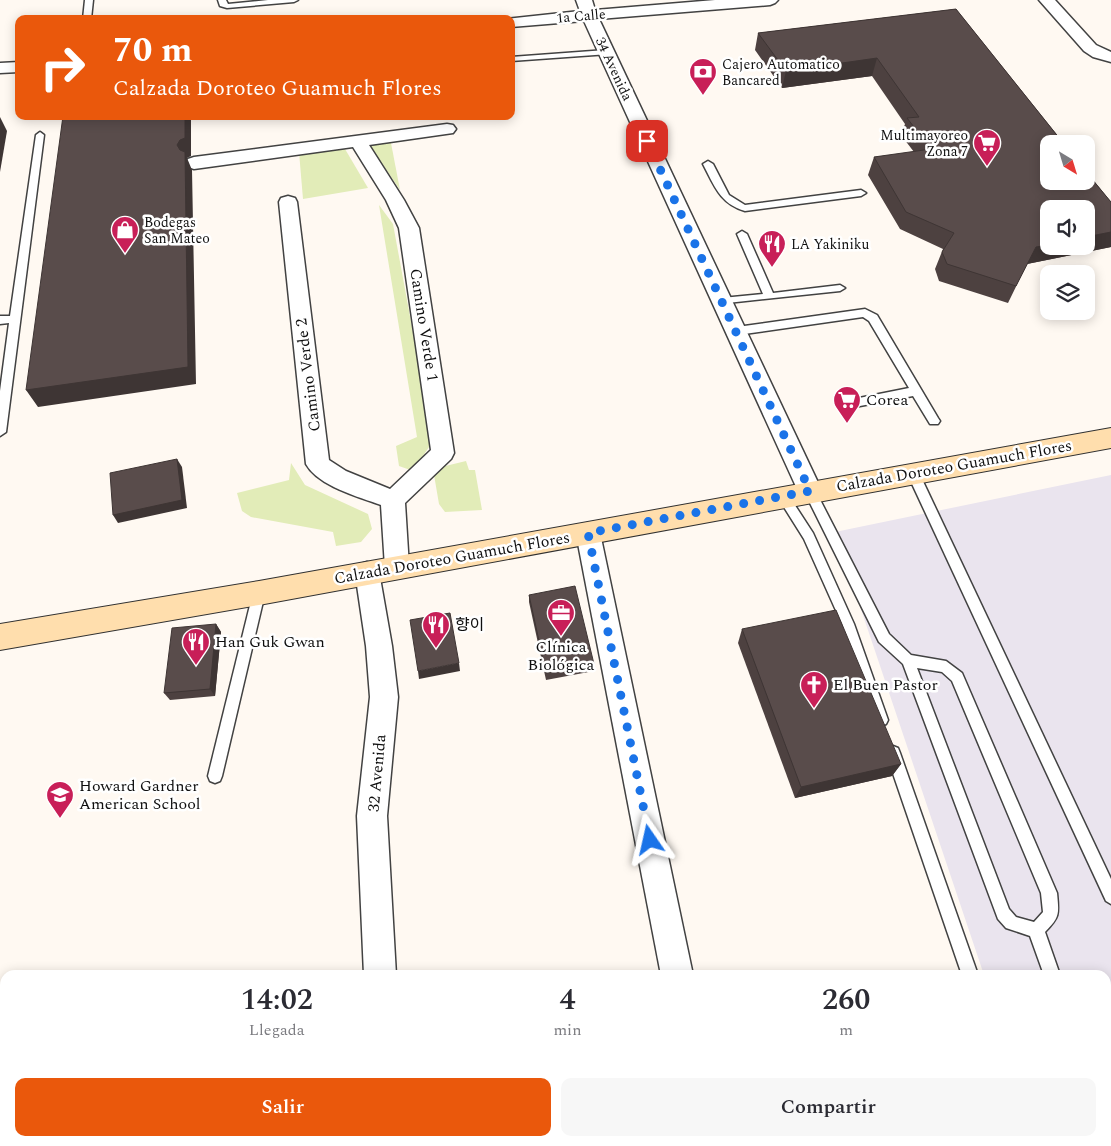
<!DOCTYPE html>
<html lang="es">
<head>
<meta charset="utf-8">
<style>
	:root { --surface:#fff; --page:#f7f7f7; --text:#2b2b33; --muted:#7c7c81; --accent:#ea580c }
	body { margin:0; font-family:Spectral,"Noto Sans KR",serif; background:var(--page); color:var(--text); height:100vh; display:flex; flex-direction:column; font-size:19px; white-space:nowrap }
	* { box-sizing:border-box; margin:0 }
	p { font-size:16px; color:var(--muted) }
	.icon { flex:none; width:28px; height:28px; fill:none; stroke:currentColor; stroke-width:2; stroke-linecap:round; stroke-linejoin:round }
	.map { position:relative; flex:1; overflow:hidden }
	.details { position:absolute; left:0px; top:970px; width:1111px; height:176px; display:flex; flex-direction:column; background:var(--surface); border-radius:15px 15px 0 0; box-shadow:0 2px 12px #0003 }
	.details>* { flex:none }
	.top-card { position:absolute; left:15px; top:15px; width:500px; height:105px; border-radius:10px; box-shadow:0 2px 12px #0003; background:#ea580c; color:#fff; overflow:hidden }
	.needle { width:32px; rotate:142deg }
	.buttons { position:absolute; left:1040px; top:135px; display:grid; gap:10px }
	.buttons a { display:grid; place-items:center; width:55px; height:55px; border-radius:10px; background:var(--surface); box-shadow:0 2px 12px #0003; font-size:25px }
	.pin { position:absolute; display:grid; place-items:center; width:42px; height:42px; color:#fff; margin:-21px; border-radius:10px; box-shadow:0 2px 8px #0006 }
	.me { position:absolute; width:55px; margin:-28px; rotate:349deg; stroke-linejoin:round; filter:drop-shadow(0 0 4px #0008) }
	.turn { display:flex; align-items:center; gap:18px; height:105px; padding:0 15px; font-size:22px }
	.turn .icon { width:65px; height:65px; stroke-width:2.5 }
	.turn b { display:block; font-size:35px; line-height:42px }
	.eta { display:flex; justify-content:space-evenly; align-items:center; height:85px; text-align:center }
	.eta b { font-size:30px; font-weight:600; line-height:35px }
	.action { display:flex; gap:10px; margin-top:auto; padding:10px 15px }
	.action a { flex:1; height:58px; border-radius:10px; background:var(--accent); color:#fff; font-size:20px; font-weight:600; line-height:58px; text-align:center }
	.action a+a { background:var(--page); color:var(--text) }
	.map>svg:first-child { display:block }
	.industrial { fill:#eae4ee }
	.green { fill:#e2ecb8 }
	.pitch { fill:#f1f3cb }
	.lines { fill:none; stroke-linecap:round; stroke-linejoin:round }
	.lane-casing { stroke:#424242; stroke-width:3 }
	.street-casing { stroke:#424242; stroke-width:3 }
	.secondary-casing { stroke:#313131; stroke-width:2 }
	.lane { fill:#fff; fill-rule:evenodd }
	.street { fill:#fff; fill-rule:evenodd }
	.secondary { fill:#ffdead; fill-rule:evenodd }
	.wall { fill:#4d4140 }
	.shaded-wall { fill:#3e3534 }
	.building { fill:#594c4b; stroke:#3e3534 }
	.route { stroke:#1a73e8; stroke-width:9; stroke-dasharray:0 16.2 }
	.labels { text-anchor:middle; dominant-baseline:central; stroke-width:5; stroke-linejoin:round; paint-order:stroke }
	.far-street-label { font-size:14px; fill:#0f0f0f; stroke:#fff }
	.far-poi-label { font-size:14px; fill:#0f0f0f; stroke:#fff; text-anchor:start }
	.street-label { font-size:16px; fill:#0f0f0f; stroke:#fff }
	.poi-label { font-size:16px; fill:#0f0f0f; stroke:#fff; text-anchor:start }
</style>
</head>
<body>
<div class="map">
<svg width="1111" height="1146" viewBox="0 0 1111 1146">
	<rect width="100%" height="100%" fill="#fff9f2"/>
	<!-- industrial -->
	<polygon class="industrial" points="1111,475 1111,1146 1041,1146 1040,1141 1106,1141 1106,975 984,975 835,532"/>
	<!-- green -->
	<g class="green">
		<polygon points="379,141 391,143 400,190 372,149 371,143"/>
		<polygon points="335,146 345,149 368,188 303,199 299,152"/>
		<polygon points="379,205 393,224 433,441 413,471 399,466 396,446 417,437"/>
		<polygon points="466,461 469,470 475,470 482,510 445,512 439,504 433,469"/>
		<polygon points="291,463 305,485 368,514 372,529 361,542 336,546 333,532 251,517 242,511 237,493 289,480"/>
	</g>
	<!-- pitch -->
	<polygon class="pitch" points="58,1141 176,1141 175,1146 57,1146"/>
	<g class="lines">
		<defs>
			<g id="lane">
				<polygon points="85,0 93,0 91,19 83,19"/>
				<polygon points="218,0 226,0 228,4 268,0 298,0 294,2 227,8 220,6"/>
				<polygon points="606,50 610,52 609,54 511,61 511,57"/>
				<polygon points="40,132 44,135 6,432 0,436 0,391 9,323 0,324 0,316 10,316 36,135"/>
				<path d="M 708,161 L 713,164 L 729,195 L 745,205 L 861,190 L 866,193 L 861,196 L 745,211 C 720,204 714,185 703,164 Z"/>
				<polygon points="742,231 747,234 773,293 840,285 845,288 840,291 718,304 717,302 722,298 763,294 737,234"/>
				<polygon points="865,309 877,315 938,418 940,421 938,424 930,424 913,396 844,409 840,408 838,405 840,402 844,401 909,388 869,321 863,317 737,335 732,331 737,327"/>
				<polygon points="913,468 919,473 1111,879 1111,904 1106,901 907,473"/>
				<path d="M 810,486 L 814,488 L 889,634 L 911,655 L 946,661 L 962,673 L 1057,893 C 1059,914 1060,917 1045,932 L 1060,975 L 1044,975 L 1030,936 L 1006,928 L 998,919 L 903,664 L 879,642 L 804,491 L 806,488 ZM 917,668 L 942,672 L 952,681 L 1041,893 L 1043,912 L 1034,922 L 1016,917 L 1009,909 Z"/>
				<polygon points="783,491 787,493 813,533 854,624 888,720 886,724 881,726 876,724 874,720 842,624 804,539 777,496 779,493"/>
				<polygon points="259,588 263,589 265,593 222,776 220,781 215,783 210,781 208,776 253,593 255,589"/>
				<polygon points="893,746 898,748 900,753 978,975 962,975 886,753 888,748"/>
				<polygon points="1106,1114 1111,1116 1111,1144 1105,1141"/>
				<polygon points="981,1141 1002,1141 1000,1146 979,1146"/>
			</g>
			<g id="street">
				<polygon points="576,0 592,0 595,10 715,0 778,0 775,3 770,5 599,19 822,491 818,498 810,500 802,498 798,491 584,21 511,27 511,19 505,19 580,11"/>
				<polygon points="1039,0 1055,0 1096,45 1111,52 1111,62 1093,57 1084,51"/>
				<polygon points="19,62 19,72 0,73 0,63"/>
				<path d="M 447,124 L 453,125 L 456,129 L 453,133 L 369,145 L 404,200 L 419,228 L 454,453 L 451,459 L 405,503 L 409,567 L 406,574 L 397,577 L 388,574 L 385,567 L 381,505 C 359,497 318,486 306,464 L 279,202 L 281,198 L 288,196 L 295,198 L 297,202 L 329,460 L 346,471 L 390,489 L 431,450 L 399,228 L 386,200 L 353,147 L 194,169 L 188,167 L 185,163 L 188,159 L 194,157 Z"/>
				<polygon points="588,523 597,526 600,533 693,975 661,975 576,533 579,526"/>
				<polygon points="367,562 376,565 379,572 392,646 398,697 387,816 396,975 364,975 357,816 370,697 366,646 355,572 358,565"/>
				<rect x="371" y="1141" width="34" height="5"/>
				<polygon points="693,1141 727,1141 728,1146 694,1146"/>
			</g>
			<polygon id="secondary" points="1111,428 1111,448 259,605 0,650 0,624 259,581"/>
		</defs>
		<!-- lane casing -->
		<use href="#lane" class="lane-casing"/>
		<!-- street casing -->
		<use href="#street" class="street-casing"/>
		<!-- secondary casing -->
		<use href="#secondary" class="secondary-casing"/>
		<!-- lane -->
		<use href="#lane" class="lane"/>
		<!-- street -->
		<use href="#street" class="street"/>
		<!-- secondary -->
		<use href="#secondary" class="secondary"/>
	</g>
	<!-- wall -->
	<g class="wall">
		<polygon points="956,9 1111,202 1111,247 1027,264 1008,303 939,281 935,269 943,249 900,229 868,175 874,157 914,152 901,135 905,124 872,76 782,88 755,50 758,33"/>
		<polygon points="529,595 594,664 594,671 546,680 529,602"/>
		<polygon points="216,624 221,632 215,696 170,700 164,693"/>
		<polygon points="742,629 901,764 892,776 795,798 738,643"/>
	</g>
	<!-- shaded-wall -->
	<g class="shaded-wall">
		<polygon points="877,58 872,76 782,88 786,71"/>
		<polygon points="185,116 191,116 191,156 187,158 192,170 196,384 38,407 26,390"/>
		<polygon points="0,117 7,131 0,172"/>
		<polygon points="1111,232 1111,247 1027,264 1036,247 1049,245 1049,246 1086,246 1086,237"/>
		<polygon points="177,459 182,467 187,508 118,523 113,515"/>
		<polygon points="216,624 221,632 215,696 210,689"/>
		<polygon points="459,663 460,671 419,679 418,671"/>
		<polygon points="901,764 892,776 795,798 801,787"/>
	</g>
	<!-- building -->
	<g class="building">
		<polygon points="956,9 1064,144 1049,144 1049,181 1086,181 1086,172 1111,202 1111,232 1086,237 1086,209 1049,209 1049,245 1036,247 1016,286 947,264 942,252 954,233 906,212 874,157 931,149 907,118 919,117 877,58 786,71 758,33"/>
		<polygon points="63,116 185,116 185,138 180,140 177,145 180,150 185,152 188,367 26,390"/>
		<polygon points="177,459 182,500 113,515 110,473"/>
		<polygon points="575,586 594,664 546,673 529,595"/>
		<polygon points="836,610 901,764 801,787 742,629"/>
		<polygon points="450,613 459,663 418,671 410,620"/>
		<polygon points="216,624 210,689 164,693 172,628"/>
	</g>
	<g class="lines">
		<!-- route -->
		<polyline class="route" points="647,141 810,491 588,533 650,840"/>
	</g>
	<!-- icons -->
	<defs>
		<symbol id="bank-pin" viewBox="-11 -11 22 30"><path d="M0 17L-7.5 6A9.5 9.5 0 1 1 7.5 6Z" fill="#c81f58" stroke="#fff"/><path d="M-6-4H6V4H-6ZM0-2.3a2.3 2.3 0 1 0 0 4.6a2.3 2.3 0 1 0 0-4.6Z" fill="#fff"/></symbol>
		<symbol id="supermarket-pin" viewBox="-11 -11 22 30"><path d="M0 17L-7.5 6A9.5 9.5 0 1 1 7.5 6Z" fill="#c81f58" stroke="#fff"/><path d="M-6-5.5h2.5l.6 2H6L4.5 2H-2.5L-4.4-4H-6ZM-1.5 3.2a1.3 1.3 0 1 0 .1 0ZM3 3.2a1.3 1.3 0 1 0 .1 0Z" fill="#fff"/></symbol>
		<symbol id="shop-pin" viewBox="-11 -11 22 30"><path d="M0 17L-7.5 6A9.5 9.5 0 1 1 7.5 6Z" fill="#c81f58" stroke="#fff"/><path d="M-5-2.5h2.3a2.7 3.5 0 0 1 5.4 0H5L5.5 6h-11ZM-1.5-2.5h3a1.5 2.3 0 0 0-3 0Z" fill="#fff"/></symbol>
		<symbol id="restaurant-pin" viewBox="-11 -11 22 30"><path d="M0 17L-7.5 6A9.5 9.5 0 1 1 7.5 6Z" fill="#c81f58" stroke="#fff"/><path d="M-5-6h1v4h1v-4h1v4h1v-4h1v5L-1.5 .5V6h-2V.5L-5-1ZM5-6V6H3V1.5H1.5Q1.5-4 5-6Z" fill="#fff"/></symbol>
		<symbol id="office-pin" viewBox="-11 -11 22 30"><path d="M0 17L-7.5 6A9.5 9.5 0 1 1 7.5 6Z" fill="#c81f58" stroke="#fff"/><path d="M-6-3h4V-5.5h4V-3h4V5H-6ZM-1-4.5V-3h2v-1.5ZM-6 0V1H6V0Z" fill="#fff"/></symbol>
		<symbol id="church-pin" viewBox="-11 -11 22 30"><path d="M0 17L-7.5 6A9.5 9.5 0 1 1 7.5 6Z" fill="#c81f58" stroke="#fff"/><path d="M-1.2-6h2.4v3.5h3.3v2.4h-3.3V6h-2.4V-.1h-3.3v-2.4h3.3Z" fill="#fff"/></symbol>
		<symbol id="school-pin" viewBox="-11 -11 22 30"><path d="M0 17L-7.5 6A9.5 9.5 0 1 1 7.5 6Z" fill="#c81f58" stroke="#fff"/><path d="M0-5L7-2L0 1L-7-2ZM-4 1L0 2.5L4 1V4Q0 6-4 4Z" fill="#fff"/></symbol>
	</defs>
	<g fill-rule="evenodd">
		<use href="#bank-pin" x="687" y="56" width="32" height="43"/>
		<use href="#supermarket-pin" x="971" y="127" width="32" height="43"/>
		<use href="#shop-pin" x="109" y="214" width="32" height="43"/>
		<use href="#restaurant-pin" x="756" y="228" width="32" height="43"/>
		<use href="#supermarket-pin" x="831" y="384" width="32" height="43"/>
		<use href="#office-pin" x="545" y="597" width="32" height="43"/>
		<use href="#restaurant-pin" x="420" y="609" width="32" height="43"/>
		<use href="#restaurant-pin" x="180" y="626" width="32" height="43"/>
		<use href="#church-pin" x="798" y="669" width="32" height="43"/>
		<use href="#school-pin" x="44" y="779" width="32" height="43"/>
	</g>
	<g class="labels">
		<!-- far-street labels -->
		<g class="far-street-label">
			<text transform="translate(581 16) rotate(-5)">1a Calle</text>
			<text transform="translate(614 69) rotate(65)">34 Avenida</text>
		</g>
		<!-- far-poi labels -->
		<g class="far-poi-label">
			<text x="722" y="64">Cajero Automatico<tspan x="722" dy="16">Bancared</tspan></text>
			<text x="968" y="135" text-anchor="end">Multimayoreo<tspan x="968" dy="16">Zona 7</tspan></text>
			<text x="144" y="222">Bodegas<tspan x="144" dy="16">San Mateo</tspan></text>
			<text x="791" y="244">LA Yakiniku</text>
		</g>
		<!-- street labels -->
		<g class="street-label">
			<text transform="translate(424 325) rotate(81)">Camino Verde 1</text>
			<text transform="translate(308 375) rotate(-97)">Camino Verde 2</text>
			<text transform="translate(954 466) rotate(-10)">Calzada Doroteo Guamuch Flores</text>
			<text transform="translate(452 558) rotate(-10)">Calzada Doroteo Guamuch Flores</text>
			<text transform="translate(377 773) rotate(-85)">32 Avenida</text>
		</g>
		<!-- poi labels -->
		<g class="poi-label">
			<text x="866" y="400">Corea</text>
			<text x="455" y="625">향이</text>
			<text x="215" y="642">Han Guk Gwan</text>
			<text x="561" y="647" text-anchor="middle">Clínica<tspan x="561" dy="18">Biológica</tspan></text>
			<text x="833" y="685">El Buen Pastor</text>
			<text x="79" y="786">Howard Gardner<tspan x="79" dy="18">American School</tspan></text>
		</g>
	</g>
</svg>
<div class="buttons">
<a><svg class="needle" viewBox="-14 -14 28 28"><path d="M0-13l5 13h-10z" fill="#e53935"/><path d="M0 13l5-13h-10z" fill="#7c7c81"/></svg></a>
<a><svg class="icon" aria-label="sound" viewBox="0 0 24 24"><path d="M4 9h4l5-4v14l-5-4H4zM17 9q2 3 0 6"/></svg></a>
<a><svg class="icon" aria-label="layers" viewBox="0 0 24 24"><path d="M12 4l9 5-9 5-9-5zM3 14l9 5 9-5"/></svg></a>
</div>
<div class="pin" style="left:647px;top:141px;background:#d93025"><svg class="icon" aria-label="arrive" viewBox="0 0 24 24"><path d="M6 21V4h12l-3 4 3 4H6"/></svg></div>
<svg class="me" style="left:650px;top:840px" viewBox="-20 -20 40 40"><path d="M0-17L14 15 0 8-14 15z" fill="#1a73e8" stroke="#fff" stroke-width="4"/></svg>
<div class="top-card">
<div class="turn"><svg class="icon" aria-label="right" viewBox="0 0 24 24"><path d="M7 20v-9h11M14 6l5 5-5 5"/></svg><div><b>70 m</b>Calzada Doroteo Guamuch Flores</div></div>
</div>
<section class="details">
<div class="eta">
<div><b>14:02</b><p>Llegada</p></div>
<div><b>4</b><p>min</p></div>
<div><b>260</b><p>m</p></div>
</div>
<div class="action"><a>Salir</a><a>Compartir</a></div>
</section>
</div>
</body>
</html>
